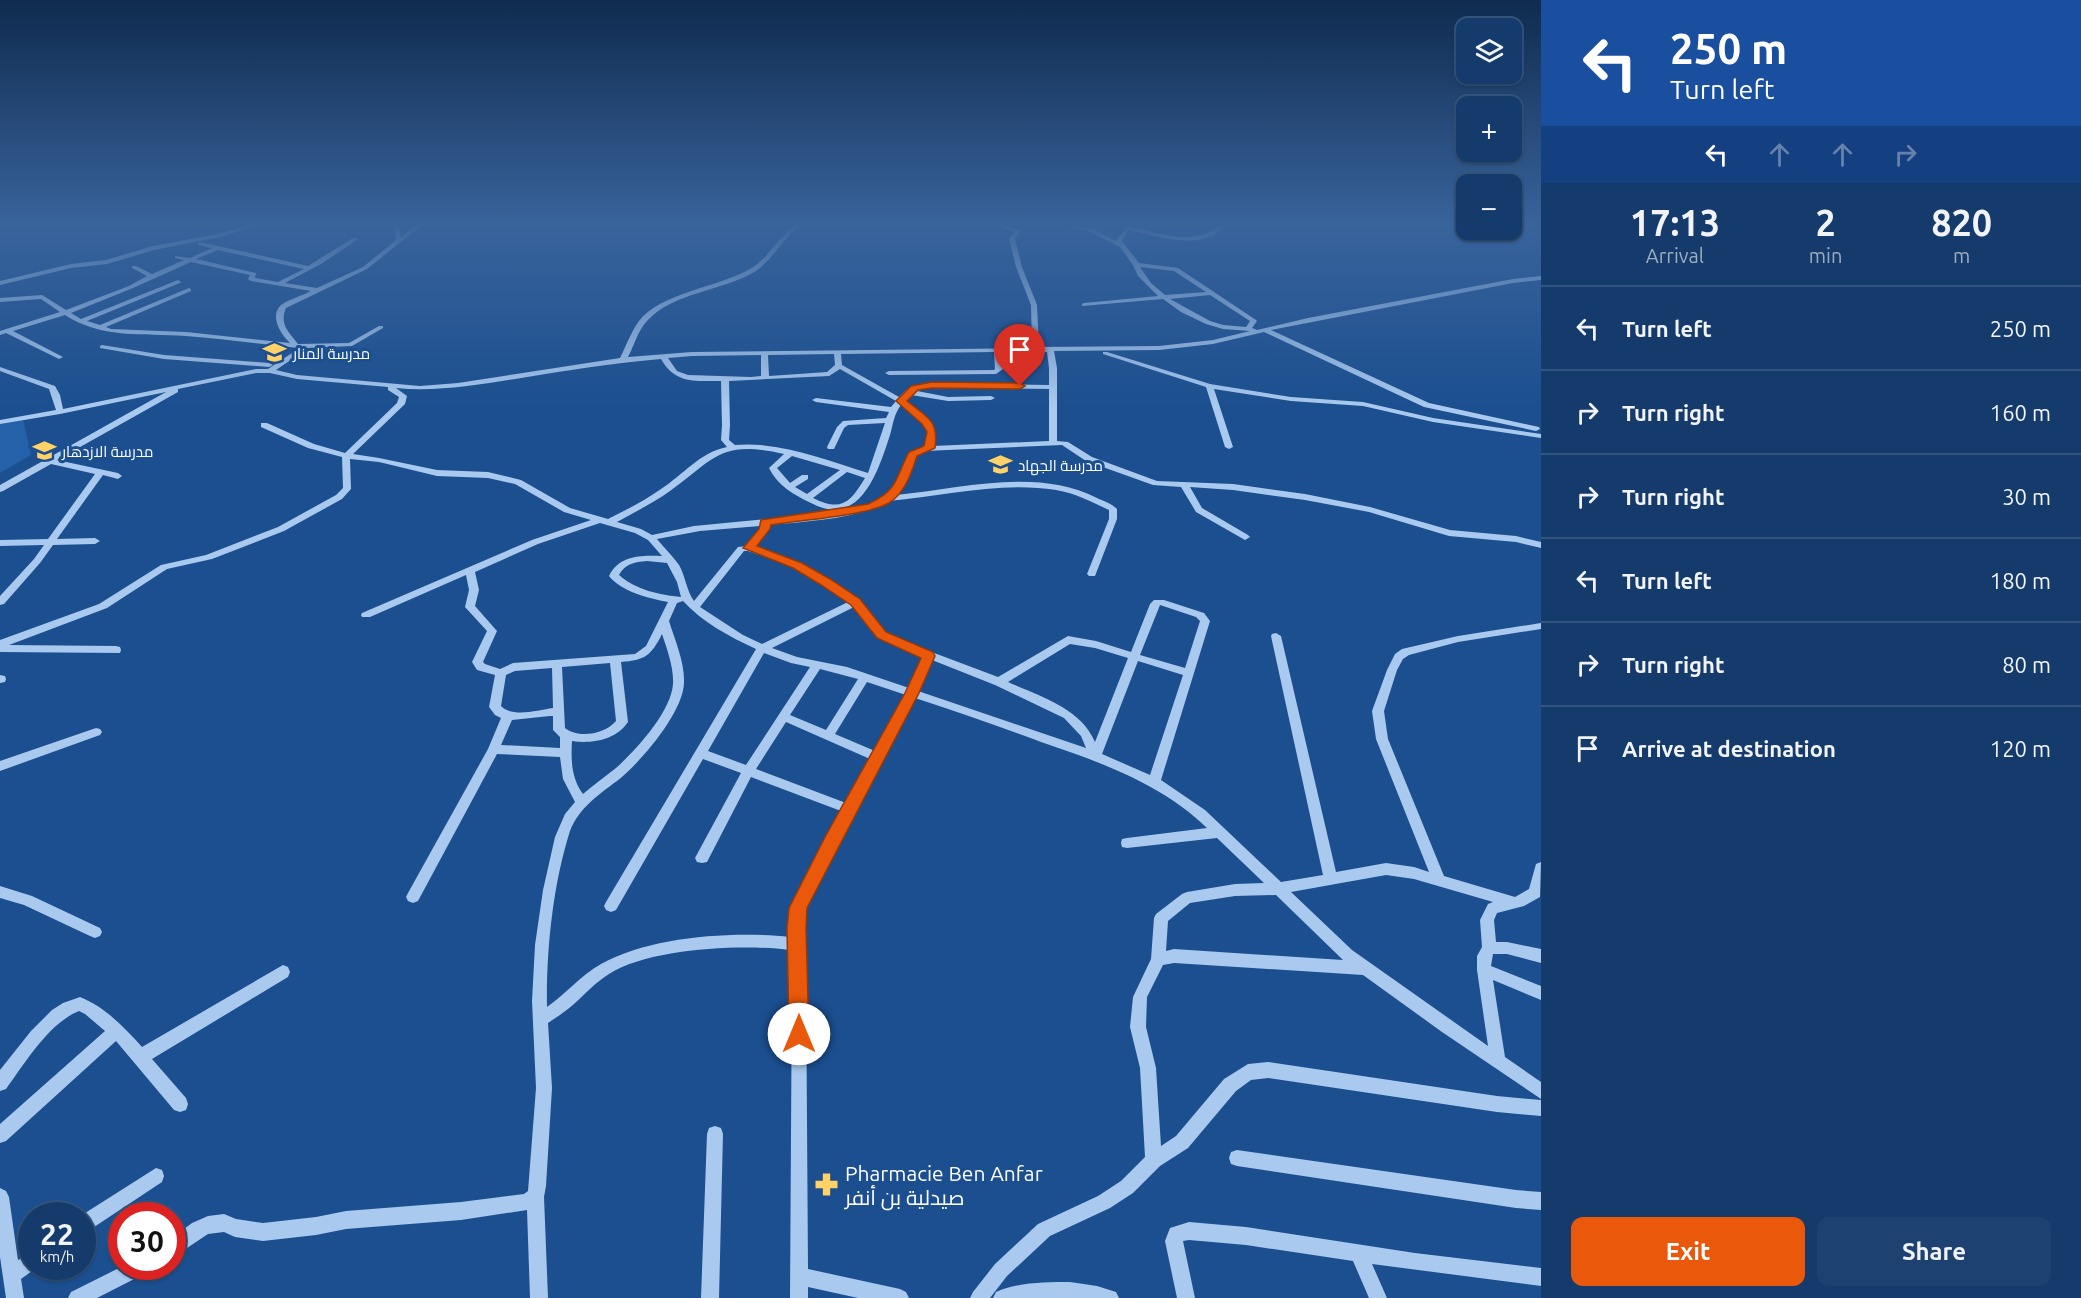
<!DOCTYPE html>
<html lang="en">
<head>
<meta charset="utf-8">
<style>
	:root { --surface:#143b6b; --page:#1d4271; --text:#f1f3f6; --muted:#9dadc1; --line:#33557e; --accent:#ea580c }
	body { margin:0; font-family:Ubuntu,Cairo,sans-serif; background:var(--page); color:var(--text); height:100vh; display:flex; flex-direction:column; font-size:22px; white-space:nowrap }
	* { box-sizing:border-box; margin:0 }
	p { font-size:20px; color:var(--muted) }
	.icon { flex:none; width:33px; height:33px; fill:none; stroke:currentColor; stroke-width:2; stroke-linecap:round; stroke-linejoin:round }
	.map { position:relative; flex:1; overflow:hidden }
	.panel { display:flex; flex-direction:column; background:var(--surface); width:540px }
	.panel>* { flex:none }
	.hud { background:#1a4fa0; color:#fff; overflow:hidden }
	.buttons { position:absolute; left:1456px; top:18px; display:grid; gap:12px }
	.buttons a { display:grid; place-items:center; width:66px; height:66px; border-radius:12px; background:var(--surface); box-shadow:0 2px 4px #0004,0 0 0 2px var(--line); font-size:30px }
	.speed { position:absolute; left:18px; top:1202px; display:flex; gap:12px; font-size:30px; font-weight:700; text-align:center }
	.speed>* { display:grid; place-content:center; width:78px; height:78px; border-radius:50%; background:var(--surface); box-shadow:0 2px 4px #0004,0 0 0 2px var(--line); line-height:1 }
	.speed small { font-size:15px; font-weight:400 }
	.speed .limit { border:9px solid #d22; background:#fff; color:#111 }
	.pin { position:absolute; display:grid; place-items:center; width:51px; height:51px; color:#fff; margin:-62px -26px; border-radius:50% 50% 50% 0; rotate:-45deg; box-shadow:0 0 6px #0007 }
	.pin .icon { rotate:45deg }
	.me { position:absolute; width:66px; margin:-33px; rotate:0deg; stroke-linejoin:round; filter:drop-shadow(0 0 4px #0008) }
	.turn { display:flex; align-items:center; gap:21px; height:126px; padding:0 30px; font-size:27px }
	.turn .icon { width:78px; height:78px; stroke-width:2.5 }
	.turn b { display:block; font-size:42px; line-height:51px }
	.lanes { display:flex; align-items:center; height:57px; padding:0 30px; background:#0003; justify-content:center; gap:30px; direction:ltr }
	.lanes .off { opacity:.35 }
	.eta { display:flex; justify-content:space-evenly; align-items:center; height:102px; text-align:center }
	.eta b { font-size:36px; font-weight:600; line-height:42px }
	.button { display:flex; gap:12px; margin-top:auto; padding:12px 30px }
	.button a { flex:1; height:69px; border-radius:12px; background:var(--accent); color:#fff; font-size:24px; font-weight:600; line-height:69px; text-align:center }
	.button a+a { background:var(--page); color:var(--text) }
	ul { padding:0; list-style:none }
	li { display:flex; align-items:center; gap:18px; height:84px; padding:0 30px; border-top:2px solid var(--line) }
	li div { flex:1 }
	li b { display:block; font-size:22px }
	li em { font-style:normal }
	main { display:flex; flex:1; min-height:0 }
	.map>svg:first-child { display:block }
	.green { fill:#2461a8 }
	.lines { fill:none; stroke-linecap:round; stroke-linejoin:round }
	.minor { fill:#a9c9ee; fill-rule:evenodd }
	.route { fill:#ea580c; stroke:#983908; stroke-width:1.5 }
	.labels { text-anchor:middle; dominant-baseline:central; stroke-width:6; stroke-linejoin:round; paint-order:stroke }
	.far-poi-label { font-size:15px; fill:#fff; stroke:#1b4f8f; text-anchor:start }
	.near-poi-label { font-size:21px; fill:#fff; stroke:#1b4f8f; text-anchor:start }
</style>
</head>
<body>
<main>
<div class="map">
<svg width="1541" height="1298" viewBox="0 0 1541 1298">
	<rect width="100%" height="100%" fill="#1b4f8f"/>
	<!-- green -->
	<polygon class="green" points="23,419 31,455 0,473 0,423"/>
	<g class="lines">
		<!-- minor -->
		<g class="minor">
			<polygon points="251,225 258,225 220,237 154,250 107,264 71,268 0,285 0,281 71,264 106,260 153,246 217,234"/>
			<path d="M 394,225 L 399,225 L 401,237 L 416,225 L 422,225 L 367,269 L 286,308 C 279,325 289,332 298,344 L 349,343 L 379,326 L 383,326 L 383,328 L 352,346 L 305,348 L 304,351 L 276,370 L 297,375 L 420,386 L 458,383 L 620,358 C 626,346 631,332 639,321 C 660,293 719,287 750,269 C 769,258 778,237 796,225 L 802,225 C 797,229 792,232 788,237 C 777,248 769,262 756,271 C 724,291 673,292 647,321 C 638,330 634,346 628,357 L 692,352 L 1032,348 L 1031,305 L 1016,267 L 1009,239 L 1014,232 L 999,225 L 1005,225 L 1020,231 L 1015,239 L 1022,267 L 1037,305 L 1039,347 L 1159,346 L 1213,340 L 1250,331 L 1223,329 L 1206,324 L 1181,312 L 1163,299 L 1082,306 L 1082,304 L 1084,303 L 1158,296 L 1138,276 L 1133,265 L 1120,247 L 1088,231 L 1070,226 L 1070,225 L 1092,229 L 1116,241 L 1128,225 L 1132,225 L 1131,227 C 1160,233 1195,247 1220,225 L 1225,225 C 1204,253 1158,236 1129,230 L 1122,241 L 1139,263 L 1178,268 L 1256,320 L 1257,321 L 1252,328 L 1257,330 L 1308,318 L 1513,279 L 1541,276 L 1541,280 L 1513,283 L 1271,330 L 1429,403 L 1539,427 L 1540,429 L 1536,431 L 1424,407 L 1264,332 L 1213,344 L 1159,350 L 1054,351 L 1057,368 L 1057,441 L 1068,442 L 1092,457 L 1157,481 L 1233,484 L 1305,494 L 1370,507 L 1450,530 L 1516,536 L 1541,542 L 1541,548 L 1516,542 L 1449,536 L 1369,512 L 1305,500 L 1233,490 L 1190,487 L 1202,508 L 1248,535 L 1250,537 L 1245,540 L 1196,512 L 1181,487 L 1153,485 L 1086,461 L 1062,445 L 924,451 L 915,456 L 906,482 L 896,495 C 961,489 1036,467 1097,498 C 1104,501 1112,504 1117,509 L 1117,519 L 1095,576 L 1089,576 L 1087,574 L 1109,519 L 1109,510 C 1092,502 1075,493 1056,490 C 1001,481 944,496 889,501 C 853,520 809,521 770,525 L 770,529 L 755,547 L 800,563 L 859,600 L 889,636 L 998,677 L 1068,636 L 1096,641 L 1131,652 L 1150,604 L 1154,600 L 1164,600 L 1204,613 L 1210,621 L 1161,780 L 1205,810 L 1281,882 L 1323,875 L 1271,636 L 1272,634 L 1276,633 L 1281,636 L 1336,872 L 1386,863 L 1414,867 L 1429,872 L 1376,739 L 1372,711 L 1387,670 L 1395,654 L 1402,649 L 1458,636 L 1541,623 L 1541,629 L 1458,642 L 1409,655 L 1403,659 L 1397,670 L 1384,711 L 1388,739 L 1444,876 L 1515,897 L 1529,889 L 1536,864 L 1541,862 L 1540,897 L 1524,906 L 1497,913 L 1494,920 L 1496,942 L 1507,942 L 1541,949 L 1541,963 L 1507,954 L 1493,954 L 1491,966 L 1541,986 L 1541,1000 L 1493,980 L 1505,1057 L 1541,1082 L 1541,1099 L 1442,1032 L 1363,975 L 1174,963 L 1163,965 L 1147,997 L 1146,1027 L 1156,1068 L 1161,1146 L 1176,1136 L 1224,1079 L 1248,1064 L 1268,1062 L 1497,1096 L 1541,1100 L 1541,1116 L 1497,1112 L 1268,1078 L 1251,1080 L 1236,1091 L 1188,1148 L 1160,1166 L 1133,1193 L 1110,1208 L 1050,1236 L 1007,1276 L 990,1298 L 970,1298 L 973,1292 L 995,1264 L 1038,1224 L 1098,1196 L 1121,1181 L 1145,1157 L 1140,1068 L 1130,1027 L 1133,997 L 1151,959 L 1154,918 L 1156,914 L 1182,894 L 1187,892 L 1235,884 L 1264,883 L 1217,838 L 1127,848 L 1122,847 L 1121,843 L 1122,839 L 1127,838 L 1207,828 C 1162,784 1100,762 1041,742 C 999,726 957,712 915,698 L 836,845 L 805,908 L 803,928 L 806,972 L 808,1269 L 900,1289 L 906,1292 L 909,1298 L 858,1298 L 808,1287 L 808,1298 L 790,1298 L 792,972 L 790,950 C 743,944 650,948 609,974 C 596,982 585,994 574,1004 C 566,1011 557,1017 548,1023 L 552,1088 L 546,1186 L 544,1197 L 548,1298 L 530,1298 L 527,1210 L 461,1220 L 346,1229 L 316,1235 L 263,1241 L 235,1237 L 224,1232 L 208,1234 L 172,1258 L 172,1238 L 192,1223 L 208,1216 L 224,1214 L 236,1219 L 263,1223 L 316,1217 L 346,1211 L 461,1202 L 524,1194 L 528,1191 L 536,1088 L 532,1001 L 535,945 L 543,890 L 555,837 L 565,814 L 575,802 L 563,779 L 560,757 L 497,754 L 418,901 L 413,903 L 408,901 L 406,897 L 408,893 L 488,749 L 501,718 L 495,715 L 489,707 L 495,675 L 477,670 L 472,662 L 487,631 L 465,607 L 469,590 L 466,575 L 370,617 L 362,617 L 361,615 L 362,613 L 532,540 L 591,520 L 564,512 L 515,484 L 488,478 L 437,476 L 379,462 L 350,459 L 351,489 L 342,499 L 284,531 L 212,559 L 167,569 L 107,608 L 9,645 L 116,646 L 120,647 L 121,650 L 120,653 L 0,652 L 0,640 L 99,604 L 161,565 L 206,555 L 278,527 L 336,495 L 343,488 L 342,457 L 308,448 L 261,427 L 261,423 L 267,423 L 314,444 L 345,453 L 397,403 L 399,397 L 388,390 L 388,387 L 297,379 L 270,373 L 256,373 L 178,389 L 178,392 L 57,460 L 118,473 L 122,476 L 118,479 L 103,475 L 57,539 L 95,538 L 100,541 L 95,544 L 53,545 L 40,563 L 4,604 L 0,605 L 0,596 L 34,559 L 44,545 L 0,546 L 0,540 L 48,539 L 95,474 L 51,464 L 3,491 L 0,492 L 0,485 L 166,392 L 60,414 L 0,424 L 0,420 L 56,410 L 49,389 L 0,371 L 0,367 L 55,386 L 60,395 L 63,409 L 256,369 L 268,369 L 298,349 L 298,348 C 261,344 224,339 186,336 C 143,333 102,339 65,315 L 13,331 L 61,356 L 63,357 L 59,359 L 6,333 L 0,335 L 0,331 L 60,312 L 41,299 L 0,302 L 0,298 L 42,295 L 66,310 L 129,286 L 147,276 L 132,268 L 132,266 L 136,266 L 152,274 L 184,260 L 175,258 L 175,256 L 190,258 L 212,248 L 198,245 L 198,243 L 200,242 L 308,266 L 353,238 L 357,238 L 357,240 L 321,264 L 285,283 L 317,288 L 363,267 L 396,240 ZM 218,250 L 304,269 L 278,282 L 255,278 L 256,273 L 196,259 ZM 191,262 L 250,275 L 248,279 L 251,281 L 311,291 C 304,295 287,300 281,305 C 269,316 281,335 290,343 L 186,332 L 111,329 L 106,327 L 191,291 L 191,289 L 189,288 L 100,325 L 87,321 L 180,283 L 181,282 L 178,280 L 81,319 L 71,313 L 133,288 ZM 1140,267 L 1174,271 L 1206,292 L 1165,295 L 1151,283 ZM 1210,295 L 1250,321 L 1246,327 L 1223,325 L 1210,321 L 1170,299 ZM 994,352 L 995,369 L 994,370 L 889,371 L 885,373 L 889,375 L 996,374 L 1003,369 L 1001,352 L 1036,353 L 1047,352 L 1049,368 L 1049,385 L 931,383 L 906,390 L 899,397 L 842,365 L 841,354 ZM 834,354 L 835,365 L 827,372 L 769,376 L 768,355 ZM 761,355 L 761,376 L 751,377 L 688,375 L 677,371 L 668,358 L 692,356 ZM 661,359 C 675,384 695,381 721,381 L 722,425 L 721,440 L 727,447 C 700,452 683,475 661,489 C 644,501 626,510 608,519 L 570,508 L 521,480 L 488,472 L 437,470 L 379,458 L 353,454 L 405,404 L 407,396 L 396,388 C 436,392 475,385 515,379 C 564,371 612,363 661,359 ZM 840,369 L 896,401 L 891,407 L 816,398 L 812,400 L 816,402 L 889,412 L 886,418 L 843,421 L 837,427 L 827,447 L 828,449 L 834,449 L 844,428 L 848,425 L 885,423 L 868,473 C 826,460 779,441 735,445 L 729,440 L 730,425 L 729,381 L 829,376 ZM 931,387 L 1049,389 L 1049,441 L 933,446 L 935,430 L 930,422 L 904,401 L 911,395 L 948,401 L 991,400 L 995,398 L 991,396 L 948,397 L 917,391 ZM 901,405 L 914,415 L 927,430 L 925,446 L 909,452 L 897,482 L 891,491 L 886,496 L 872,503 L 854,508 L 799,516 L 694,526 L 652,535 L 641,529 L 617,522 C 635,512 653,503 670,491 C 717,457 720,440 784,454 L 769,468 C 777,485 794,495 811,503 C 860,529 878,472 890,435 C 893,424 894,414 901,405 ZM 792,456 L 840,470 L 807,494 L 795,487 L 808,479 L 808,475 L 802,475 L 790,483 L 777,468 ZM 847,472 L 865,478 C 850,503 841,512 813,498 ZM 600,523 L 635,533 L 648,540 L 662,556 C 641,555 619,555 609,576 C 622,592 648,598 668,602 L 646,646 L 635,654 L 513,663 L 500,669 L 485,664 L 483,662 L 497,631 L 475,606 L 479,590 L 475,572 L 538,544 ZM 760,526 L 760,529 L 746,546 L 738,547 L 694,601 C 687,592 685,575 679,565 C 673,556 664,548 657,539 L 700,531 ZM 744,551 L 748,551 L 794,567 L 848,602 L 762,644 L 743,635 L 700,607 ZM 647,561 L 667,563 L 677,582 L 681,597 C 660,595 636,590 619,575 C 625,564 634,562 647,561 ZM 683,601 C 702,622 730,637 756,649 L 606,902 L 604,906 L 606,910 L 611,912 L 616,910 L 703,759 L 741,773 L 695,858 L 697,862 L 702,863 L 707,862 L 751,777 L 841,811 L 791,908 L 790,937 C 734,931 651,936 601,964 C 581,975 566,994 547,1007 C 546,951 553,884 570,831 C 579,808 598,795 617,781 C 640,763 683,713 684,683 C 685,663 675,640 669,621 L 677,603 ZM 1160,605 L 1196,617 L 1200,621 L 1185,668 L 1140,655 ZM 854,607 L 881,640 L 923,657 L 909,688 L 847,667 L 797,657 L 772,648 ZM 662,634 C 667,649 674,668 673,684 C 671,712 636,750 616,768 C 605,777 593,785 583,794 C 571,778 571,759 572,741 C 592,744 616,740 628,722 L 621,662 C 645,660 651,656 662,634 ZM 1070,644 L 1095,648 L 1128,658 L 1095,742 C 1081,708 1039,696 1008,682 ZM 764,653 L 791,663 L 810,667 L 746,765 L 708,751 ZM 932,660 L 995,685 L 1064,718 L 1081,736 L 1086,748 L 918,691 ZM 1138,661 L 1183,675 L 1150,775 L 1102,754 ZM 610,663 L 616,721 C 605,734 579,739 565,728 L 562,667 ZM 552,668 L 553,708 C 538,710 513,718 501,706 L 506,675 L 515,671 ZM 820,669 L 858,679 L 826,730 L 790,715 ZM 867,682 L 906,695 L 875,751 L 835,734 ZM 550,716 L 553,716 L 553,730 L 560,737 L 560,748 L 501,745 L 512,720 ZM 786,722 L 870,759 L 846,803 L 756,769 ZM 1386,875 L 1414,879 L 1493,902 L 1488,904 L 1480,920 L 1482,947 L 1477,956 L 1477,970 L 1488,1046 L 1352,950 L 1291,892 ZM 1276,895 L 1343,960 L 1174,949 L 1166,951 L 1168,921 L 1190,903 L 1235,896 Z"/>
			<polygon points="102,345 164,355 269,363 273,365 269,367 164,359 100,348 100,346"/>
			<polygon points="1103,352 1107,352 1210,384 1291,397 1363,402 1433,418 1541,434 1541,438 1433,422 1363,406 1291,401 1214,389 1233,447 1229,449 1225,447 1206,387 1103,354"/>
			<polygon points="0,675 5,676 6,679 5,682 0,683"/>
			<polygon points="96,728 100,729 102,732 100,735 0,771 0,761"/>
			<polygon points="0,886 32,896 100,928 102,932 100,936 95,938 90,936 24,905 0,898"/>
			<path d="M 283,965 L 288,967 L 290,972 L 288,977 L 152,1059 L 186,1098 L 188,1104 L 186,1110 L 180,1112 L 174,1110 L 116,1041 L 6,1141 L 0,1143 L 0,1124 L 105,1031 L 85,1014 L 79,1011 C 49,1023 25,1063 6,1089 L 0,1091 L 0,1070 L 31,1031 L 52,1010 L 63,1003 L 80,997 C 105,1007 124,1027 142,1047 Z"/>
			<polygon points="715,1126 721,1128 723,1134 719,1298 701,1298 707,1134 709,1128"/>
			<polygon points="1237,1150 1516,1190 1541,1192 1541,1210 1516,1208 1237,1166 1231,1164 1229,1158 1231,1152"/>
			<polygon points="156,1168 162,1170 164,1176 162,1182 82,1235 82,1215"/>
			<polygon points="0,1188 6,1191 9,1197 18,1260 32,1252 32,1266 39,1266 21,1279 24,1298 6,1298 0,1257"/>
			<polygon points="1189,1222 1246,1227 1415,1253 1541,1268 1541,1286 1372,1264 1387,1298 1369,1298 1353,1261 1246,1245 1189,1240 1183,1241 1195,1298 1177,1298 1165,1241 1170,1228"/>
			<polygon points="123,1266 151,1266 148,1272 97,1298 68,1298 71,1292"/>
			<path d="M 1070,1282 L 1097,1286 L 1116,1292 L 1119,1298 L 993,1298 L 996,1292 C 1018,1282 1046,1282 1070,1282 Z"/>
		</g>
	</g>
	<!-- sky -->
	<linearGradient id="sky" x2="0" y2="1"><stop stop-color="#0f2b4f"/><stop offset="0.55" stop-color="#39639b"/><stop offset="1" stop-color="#39639b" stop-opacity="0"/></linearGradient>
	<rect width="1541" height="406" fill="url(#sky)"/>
	<!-- route -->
	<path class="route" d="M 932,382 L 1020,383 L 1025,386 L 1020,389 L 932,388 L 918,390 L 907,401 C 927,417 939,420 935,448 L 917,456 C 912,472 905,493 889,503 C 866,516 800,520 771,525 L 770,529 L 757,546 L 802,563 L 830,579 L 860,599 L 886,632 L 933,652 L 935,656 L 919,693 L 807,908 L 806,928 L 809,1034 L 806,1041 L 799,1044 L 792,1041 L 789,1034 L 787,928 L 789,908 L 825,837 L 905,693 L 921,658 L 877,638 L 851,605 L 821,585 L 793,568 L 743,548 L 759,529 L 761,520 L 868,504 C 899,490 895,478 909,452 L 924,446 L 927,432 L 922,424 L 896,401 L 911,386 Z"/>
	<!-- icons -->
	<defs>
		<symbol id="school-bare" viewBox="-9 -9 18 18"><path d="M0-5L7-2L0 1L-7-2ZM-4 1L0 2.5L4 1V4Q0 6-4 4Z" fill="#ffd166" stroke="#1b4f8f" stroke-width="2.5" paint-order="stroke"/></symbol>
		<symbol id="pharmacy-bare" viewBox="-9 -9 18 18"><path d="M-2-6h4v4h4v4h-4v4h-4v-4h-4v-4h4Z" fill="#ffd166" stroke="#1b4f8f" stroke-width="2.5" paint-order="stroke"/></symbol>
	</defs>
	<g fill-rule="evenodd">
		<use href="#school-bare" x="258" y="336" width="33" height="33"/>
		<use href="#school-bare" x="28" y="434" width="33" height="33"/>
		<use href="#school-bare" x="984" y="448" width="33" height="33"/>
		<use href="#pharmacy-bare" x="810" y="1168" width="33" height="33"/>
	</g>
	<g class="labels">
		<!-- far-poi labels -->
		<g class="far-poi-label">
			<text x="293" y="353">مدرسة المنار</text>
			<text x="62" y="451">مدرسة الازدهار</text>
			<text x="1018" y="465">مدرسة الجهاد</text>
		</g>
		<!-- near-poi labels -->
		<g class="near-poi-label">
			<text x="845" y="1173">Pharmacie Ben Anfar<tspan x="845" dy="24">صيدلية بن أنفر</tspan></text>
		</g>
	</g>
</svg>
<div class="buttons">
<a><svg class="icon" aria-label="layers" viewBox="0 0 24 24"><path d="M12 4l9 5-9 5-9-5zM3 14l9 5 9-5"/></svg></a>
<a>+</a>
<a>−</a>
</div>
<div class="speed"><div>22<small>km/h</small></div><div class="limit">30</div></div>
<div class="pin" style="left:1020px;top:386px;background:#d93025"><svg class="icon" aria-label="arrive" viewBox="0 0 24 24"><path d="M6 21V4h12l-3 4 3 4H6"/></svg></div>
<svg class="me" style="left:799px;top:1034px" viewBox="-20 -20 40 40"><circle r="19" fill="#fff"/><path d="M0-13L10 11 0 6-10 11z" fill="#ea580c"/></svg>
</div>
<section class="panel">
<div class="hud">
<div class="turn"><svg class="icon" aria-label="left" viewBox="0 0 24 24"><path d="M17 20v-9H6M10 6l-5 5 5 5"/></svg><div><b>250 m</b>Turn left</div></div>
<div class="lanes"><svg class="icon" aria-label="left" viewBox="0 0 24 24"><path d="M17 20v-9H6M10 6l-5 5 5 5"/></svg><svg class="icon off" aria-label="ahead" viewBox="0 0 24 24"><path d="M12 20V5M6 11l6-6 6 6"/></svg><svg class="icon off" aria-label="ahead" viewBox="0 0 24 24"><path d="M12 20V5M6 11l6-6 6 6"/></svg><svg class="icon off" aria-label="right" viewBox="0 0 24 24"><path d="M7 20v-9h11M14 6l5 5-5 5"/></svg></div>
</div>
<div class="eta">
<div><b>17:13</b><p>Arrival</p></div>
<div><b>2</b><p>min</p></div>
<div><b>820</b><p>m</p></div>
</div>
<ul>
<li><svg class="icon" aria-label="left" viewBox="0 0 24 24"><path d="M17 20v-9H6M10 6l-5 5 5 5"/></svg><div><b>Turn left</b></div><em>250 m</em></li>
<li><svg class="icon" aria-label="right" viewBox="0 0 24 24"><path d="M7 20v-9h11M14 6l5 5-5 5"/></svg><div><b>Turn right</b></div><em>160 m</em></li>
<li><svg class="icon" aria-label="right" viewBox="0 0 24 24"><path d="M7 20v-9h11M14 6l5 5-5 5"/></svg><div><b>Turn right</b></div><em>30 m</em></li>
<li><svg class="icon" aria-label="left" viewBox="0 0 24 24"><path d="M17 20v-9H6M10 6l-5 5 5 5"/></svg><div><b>Turn left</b></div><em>180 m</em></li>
<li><svg class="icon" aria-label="right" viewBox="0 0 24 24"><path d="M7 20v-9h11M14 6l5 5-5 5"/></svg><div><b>Turn right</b></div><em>80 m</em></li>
<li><svg class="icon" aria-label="arrive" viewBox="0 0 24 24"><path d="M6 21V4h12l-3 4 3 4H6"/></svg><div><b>Arrive at destination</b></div><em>120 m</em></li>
</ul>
<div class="button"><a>Exit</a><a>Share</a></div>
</section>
</main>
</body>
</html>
